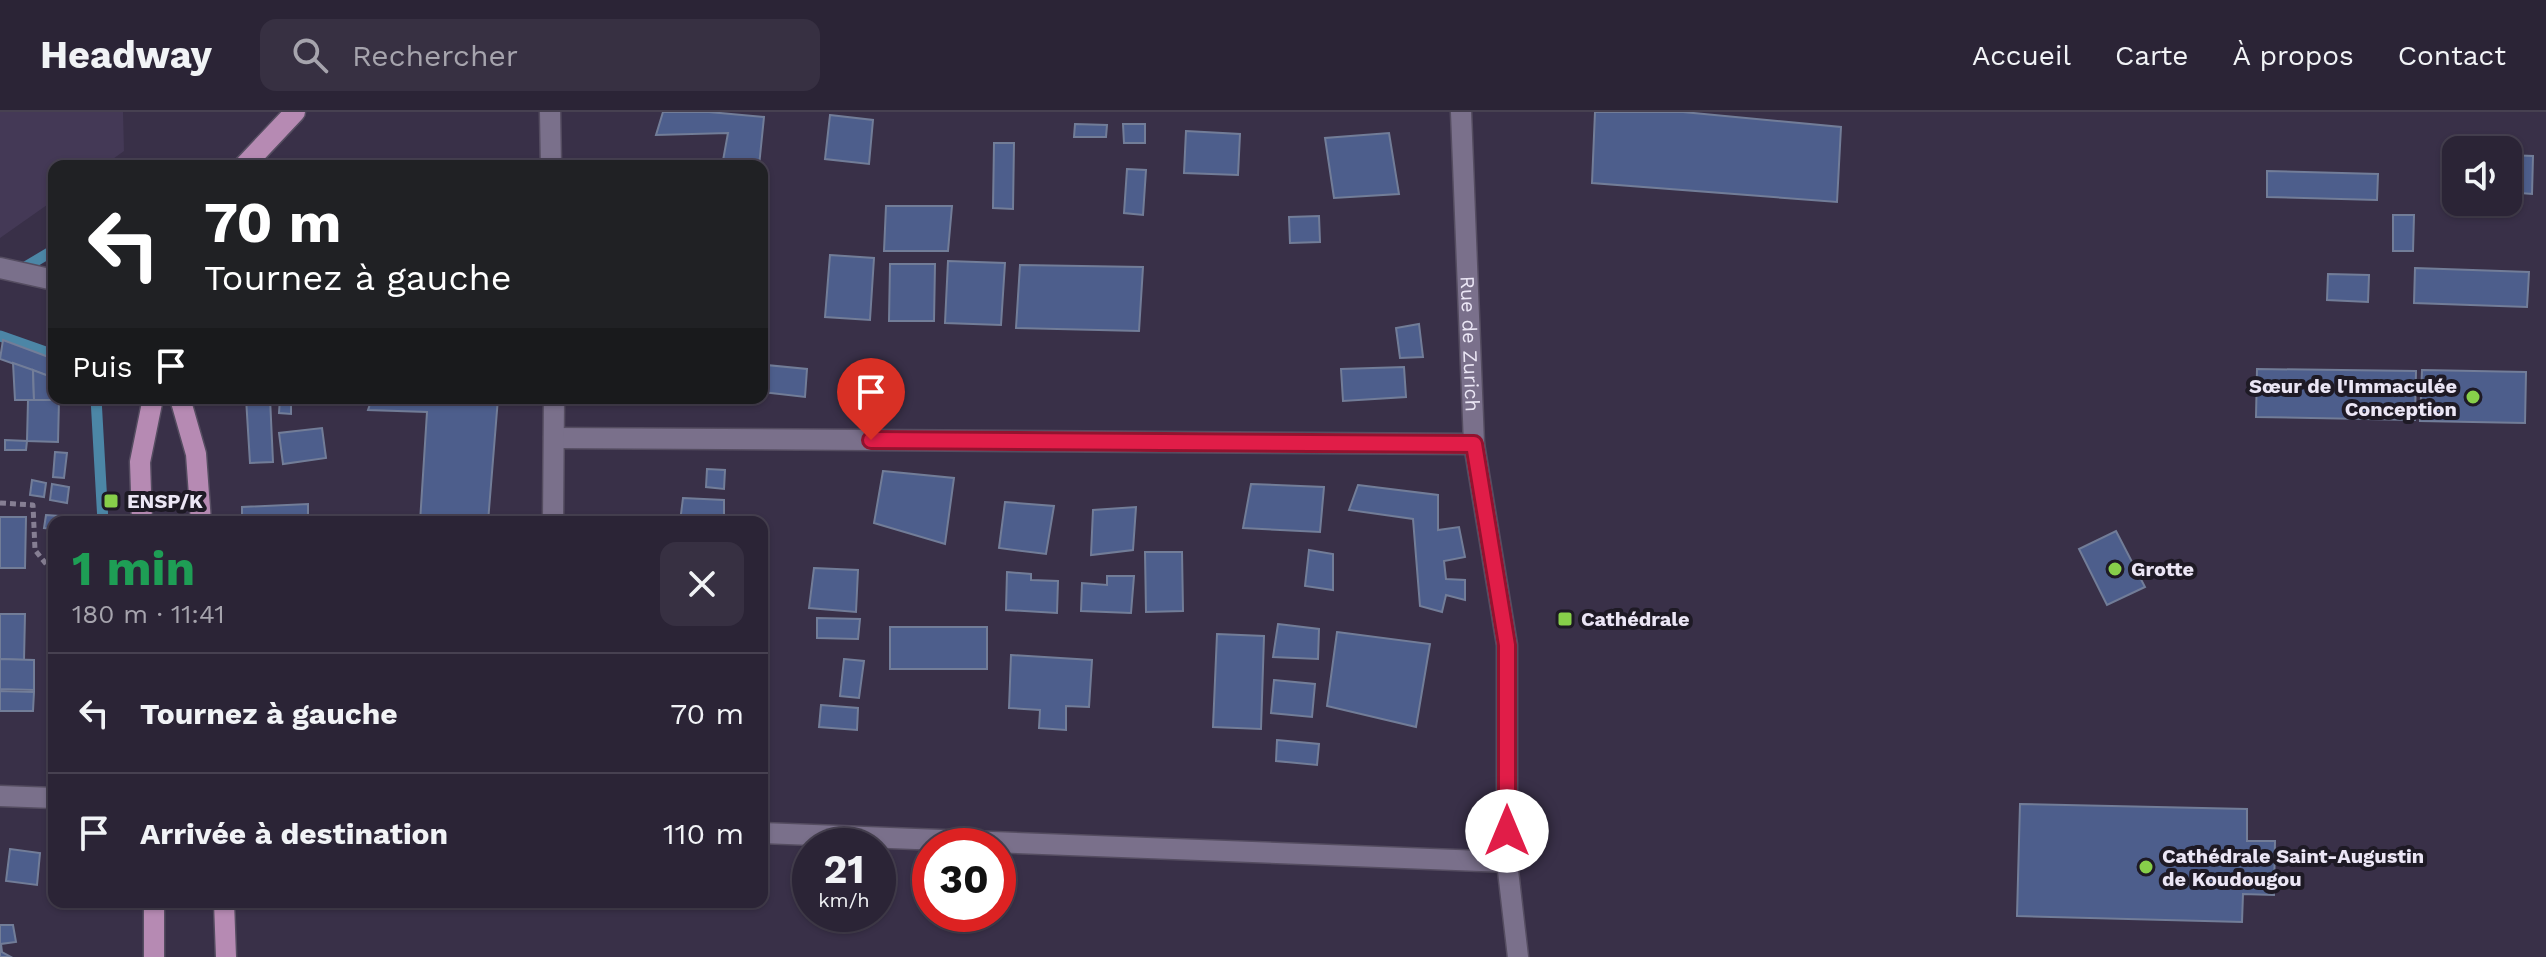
<!DOCTYPE html>
<html lang="fr">
<head>
<meta charset="utf-8">
<style>
	:root { --surface:#2b2436; --page:#373042; --text:#f1f3f6; --muted:#a6a4ad; --line:#474151 }
	body { margin:0; font-family:"Work Sans",sans-serif; background:var(--page); color:var(--text); height:100vh; display:flex; flex-direction:column; font-size:30px; white-space:nowrap }
	* { box-sizing:border-box; margin:0 }
	p { font-size:26px; color:var(--muted) }
	.icon { flex:none; width:44px; height:44px; fill:none; stroke:currentColor; stroke-width:2; stroke-linecap:round; stroke-linejoin:round }
	.map { position:relative; flex:1; overflow:hidden }
	.drawer { position:absolute; left:48px; top:404px; width:720px; height:392px; display:flex; flex-direction:column; background:var(--surface); border-radius:16px; box-shadow:0 2px 6px #0004,0 0 0 2px var(--line) }
	.drawer>* { flex:none }
	.guide { position:absolute; left:48px; top:48px; width:720px; height:244px; border-radius:16px; box-shadow:0 2px 6px #0004,0 0 0 2px var(--line); background:#202124; color:#fff; overflow:hidden }
	.buttons { position:absolute; left:2442px; top:24px; display:grid; gap:16px }
	.buttons a { display:grid; place-items:center; width:80px; height:80px; border-radius:16px; background:var(--surface); box-shadow:0 2px 6px #0004,0 0 0 2px var(--line); font-size:40px }
	.speed { position:absolute; left:792px; top:716px; display:flex; gap:16px; font-size:40px; font-weight:700; text-align:center }
	.speed>* { display:grid; place-content:center; width:104px; height:104px; border-radius:50%; background:var(--surface); box-shadow:0 2px 6px #0004,0 0 0 2px var(--line); line-height:1 }
	.speed small { font-size:20px; font-weight:400 }
	.speed .limit { border:12px solid #d22; background:#fff; color:#111 }
	.pin { position:absolute; display:grid; place-items:center; width:68px; height:68px; color:#fff; margin:-82px -34px; border-radius:50% 50% 50% 0; rotate:-45deg; box-shadow:0 0 8px #0007 }
	.pin .icon { rotate:45deg }
	.me { position:absolute; width:88px; margin:-44px; rotate:0deg; stroke-linejoin:round; filter:drop-shadow(0 0 6px #0008) }
	.turn { display:flex; align-items:center; gap:28px; height:168px; padding:0 24px; font-size:36px }
	.turn .icon { width:104px; height:104px; stroke-width:2.5 }
	.turn b { display:block; font-size:56px; line-height:68px }
	.then { display:flex; align-items:center; height:76px; padding:0 24px; background:#0003; gap:16px; font-size:30px }
	.round { display:grid; place-items:center; flex:none; width:84px; height:84px; border-radius:16px; background:var(--page) }
	.summary { display:flex; align-items:center; justify-content:space-between; height:136px; padding:0 24px }
	h1 { font-size:48px; font-weight:700; line-height:60px; color:#1e9e55 }
	ul { padding:0; list-style:none }
	li { display:flex; align-items:center; gap:24px; height:120px; padding:0 24px; border-top:2px solid var(--line) }
	li div { flex:1 }
	li b { display:block; font-size:30px }
	li em { font-style:normal }
	header { display:flex; align-items:center; gap:48px; box-sizing:border-box; height:112px; padding:0 40px; background:var(--surface); border-bottom:2px solid var(--line) }
	header strong { font-size:38px }
	nav { display:flex; gap:44px; margin-inline-start:auto; font-size:28px }
	.search { width:560px; height:72px; background:var(--page); display:flex; align-items:center; gap:20px; box-sizing:border-box; padding:0 28px; border-radius:16px; color:var(--muted); font-size:30px }
	.map>svg:first-child { display:block }
	.built { fill:#443956 }
	.lines { fill:none; stroke-linecap:round; stroke-linejoin:round }
	.stream { stroke:#4c86a6; stroke-width:11 }
	.building { fill:#4d5e8c; stroke:#727d98; stroke-width:2 }
	.minor-casing { stroke:#554d61; stroke-width:23 }
	.primary-casing { stroke:#554d61; stroke-width:23 }
	.path { stroke:#867f93; stroke-width:5; stroke-dasharray:6 4; stroke-linecap:butt }
	.minor { stroke:#7a708b; stroke-width:20 }
	.primary { stroke:#b68ab3; stroke-width:20 }
	.route-casing { stroke:#92132f; stroke-width:20 }
	.route { stroke:#e11d48; stroke-width:14 }
	.poi-dot { fill:#87cf4a; stroke:#1e1a25; stroke-width:3 }
	.labels { text-anchor:middle; dominant-baseline:central; stroke-width:8; stroke-linejoin:round; paint-order:stroke }
	.street-label { font-size:20px; fill:#ebe6f5; stroke:#1e1a25 }
	.poi-label { font-size:20px; font-weight:bold; fill:#ebe6f5; stroke:#1e1a25; text-anchor:start }
</style>
</head>
<body>
<header>
<strong>Headway</strong>
<div class="search"><svg class="icon" aria-label="search" viewBox="0 0 24 24"><circle cx="10" cy="10" r="6"/><path d="M15 15l6 6"/></svg>Rechercher</div>
<nav><a>Accueil</a><a>Carte</a><a>À propos</a><a>Contact</a></nav>
</header>
<div class="map">
<svg width="2546" height="845" viewBox="0 0 2546 845">
	<rect width="100%" height="100%" fill="#393048"/>
	<!-- built -->
	<polygon class="built" points="0,0 123,0 124,39 103,54 54,54 54,88 0,126"/>
	<g class="lines">
		<!-- stream -->
		<g class="stream">
			<polyline points="17,160 54,138"/>
			<polyline points="0,224 54,243"/>
			<polyline points="96,286 103,410"/>
		</g>
	</g>
	<!-- building -->
	<g class="building">
		<polygon points="663,0 709,0 764,5 759,54 722,54 728,21 656,23"/>
		<polygon points="1595,0 1683,0 1841,15 1837,90 1592,71"/>
		<polygon points="830,3 873,8 869,52 825,47"/>
		<polygon points="1075,12 1107,13 1106,25 1074,25"/>
		<polygon points="1123,12 1145,12 1145,31 1124,31"/>
		<polygon points="1186,19 1240,22 1238,63 1184,61"/>
		<polygon points="1389,21 1399,82 1334,86 1325,26"/>
		<polygon points="994,31 1014,31 1013,97 993,96"/>
		<polygon points="2448,41 2456,41 2456,78 2446,78"/>
		<polygon points="2508,43 2533,44 2532,82 2508,80"/>
		<polygon points="1127,57 1146,58 1143,103 1124,101"/>
		<polygon points="2267,59 2378,62 2377,88 2267,85"/>
		<polygon points="886,94 952,94 948,139 884,139"/>
		<polygon points="2393,103 2414,103 2413,139 2393,139"/>
		<polygon points="1319,104 1320,130 1290,131 1289,105"/>
		<polygon points="830,143 874,146 870,208 825,205"/>
		<polygon points="948,149 1005,151 1001,213 945,211"/>
		<polygon points="890,152 935,152 934,209 889,209"/>
		<polygon points="1020,153 1143,155 1139,219 1016,216"/>
		<polygon points="2415,156 2529,160 2527,195 2414,191"/>
		<polygon points="2328,162 2369,163 2368,190 2327,188"/>
		<polygon points="1419,212 1423,245 1400,246 1396,216"/>
		<polygon points="3,228 54,247 54,266 0,247"/>
		<polygon points="762,242 768,243 767,253 807,257 805,285 762,280"/>
		<polygon points="13,251 33,258 34,288 15,288"/>
		<polygon points="1404,255 1406,285 1343,289 1341,257"/>
		<polygon points="2257,257 2416,259 2415,308 2256,305"/>
		<polygon points="33,258 54,266 54,286 59,286 59,288 34,288"/>
		<polygon points="2422,258 2526,260 2525,311 2420,309"/>
		<polygon points="246,286 270,286 273,350 250,351"/>
		<polygon points="280,286 291,286 291,302 279,301"/>
		<polygon points="372,286 498,286 488,410 420,410 427,300 368,298"/>
		<polygon points="28,288 59,288 58,330 27,329"/>
		<polygon points="322,316 326,346 283,352 279,321"/>
		<polygon points="5,328 27,329 26,338 5,338"/>
		<polygon points="55,340 67,341 64,366 53,365"/>
		<polygon points="707,357 725,358 724,377 706,375"/>
		<polygon points="883,359 954,366 945,432 874,411"/>
		<polygon points="32,368 46,371 44,385 30,383"/>
		<polygon points="52,372 69,375 67,391 50,388"/>
		<polygon points="1251,372 1324,375 1320,420 1243,416"/>
		<polygon points="1358,373 1438,383 1438,418 1459,415 1465,445 1444,449 1446,467 1465,468 1465,488 1446,483 1442,500 1420,494 1413,407 1349,398"/>
		<polygon points="683,386 724,388 724,410 680,410"/>
		<polygon points="1005,390 1054,394 1046,442 999,436"/>
		<polygon points="308,392 308,410 242,410 242,395"/>
		<polygon points="1136,395 1133,438 1091,443 1093,398"/>
		<polygon points="46,403 60,404 60,410 54,410 54,417 44,416"/>
		<polygon points="0,405 26,405 25,456 0,456"/>
		<polygon points="2116,419 2145,475 2107,493 2079,437"/>
		<polygon points="1309,438 1333,442 1333,478 1305,474"/>
		<polygon points="1145,440 1182,440 1183,499 1146,500"/>
		<polygon points="814,456 858,458 856,500 809,496"/>
		<polygon points="1007,460 1031,462 1031,468 1058,469 1057,501 1006,498"/>
		<polygon points="1107,464 1134,464 1131,501 1081,499 1082,471 1107,473"/>
		<polygon points="0,502 25,502 24,548 0,547"/>
		<polygon points="817,506 860,507 858,527 817,526"/>
		<polygon points="1278,512 1319,517 1318,547 1273,545"/>
		<rect x="890" y="515" width="97" height="42"/>
		<polygon points="1337,520 1430,532 1416,615 1327,594"/>
		<polygon points="1217,522 1264,524 1261,617 1213,615"/>
		<polygon points="1011,543 1092,548 1089,595 1066,594 1066,618 1039,616 1040,598 1009,596"/>
		<polygon points="0,547 34,548 34,578 0,577"/>
		<polygon points="844,547 864,549 859,586 840,584"/>
		<polygon points="1274,568 1315,572 1312,605 1271,601"/>
		<polygon points="0,579 34,580 33,599 0,599"/>
		<polygon points="821,593 858,596 857,618 819,615"/>
		<polygon points="1277,628 1319,632 1317,653 1276,649"/>
		<polygon points="2020,692 2247,697 2247,729 2275,729 2274,783 2243,782 2242,810 2017,804"/>
		<polygon points="10,737 40,741 37,773 6,769"/>
		<polygon points="0,813 13,813 16,830 1,832 2,840 11,845 0,845"/>
	</g>
	<g class="lines">
		<defs>
			<g id="minor">
				<polyline points="550,0 551,54"/>
				<path id="s1" d="M 1461,0 L 1474,332 L 1507,533 L 1507,750 L 1518,845"/>
				<polyline points="0,156 54,168"/>
				<polyline points="554,326 1474,332"/>
				<polyline points="553,410 554,286"/>
				<polyline points="0,684 54,686"/>
				<polyline points="762,721 1507,750"/>
			</g>
			<g id="primary">
				<polyline points="244,54 295,0"/>
				<polyline points="180,286 196,342 201,410"/>
				<polyline points="142,410 140,350 153,286"/>
				<polyline points="154,790 154,845"/>
				<polyline points="224,790 226,845"/>
			</g>
		</defs>
		<!-- minor casing -->
		<use href="#minor" class="minor-casing"/>
		<!-- primary casing -->
		<use href="#primary" class="primary-casing"/>
		<!-- path -->
		<polyline class="path" points="0,391 33,393 35,438 54,462"/>
		<!-- minor -->
		<use href="#minor" class="minor"/>
		<!-- primary -->
		<use href="#primary" class="primary"/>
	</g>
	<g class="lines">
		<defs>
			<polyline id="route" points="871,328 1474,332 1507,533 1507,719"/>
		</defs>
		<!-- route casing -->
		<use href="#route" class="route-casing"/>
		<!-- route -->
		<use href="#route" class="route"/>
	</g>
	<!-- markers -->
	<g class="poi-dot">
		<circle cx="2473" cy="285" r="8"/>
		<rect x="103" y="381" width="16" height="16" rx="4"/>
		<circle cx="2115" cy="457" r="8"/>
		<rect x="1557" y="499" width="16" height="16" rx="4"/>
		<circle cx="2146" cy="755" r="8"/>
	</g>
	<g class="labels">
		<!-- street labels -->
		<g class="street-label">
			<text stroke="none"><textPath href="#s1" startOffset="232">Rue de Zurich</textPath></text>
		</g>
		<!-- poi labels -->
		<g class="poi-label">
			<text x="2457" y="274" text-anchor="end">Sœur de l'Immaculée<tspan x="2457" dy="23">Conception</tspan></text>
			<text x="127" y="389">ENSP/K</text>
			<text x="2131" y="457">Grotte</text>
			<text x="1581" y="507">Cathédrale</text>
			<text x="2162" y="744">Cathédrale Saint-Augustin<tspan x="2162" dy="23">de Koudougou</tspan></text>
		</g>
	</g>
</svg>
<div class="buttons">
<a><svg class="icon" aria-label="sound" viewBox="0 0 24 24"><path d="M4 9h4l5-4v14l-5-4H4zM17 9q2 3 0 6"/></svg></a>
</div>
<div class="speed"><div>21<small>km/h</small></div><div class="limit">30</div></div>
<div class="pin" style="left:871px;top:328px;background:#d93025"><svg class="icon" aria-label="arrive" viewBox="0 0 24 24"><path d="M6 21V4h12l-3 4 3 4H6"/></svg></div>
<svg class="me" style="left:1507px;top:719px" viewBox="-20 -20 40 40"><circle r="19" fill="#fff"/><path d="M0-13L10 11 0 6-10 11z" fill="#e11d48"/></svg>
<div class="guide">
<div class="turn"><svg class="icon" aria-label="left" viewBox="0 0 24 24"><path d="M17 20v-9H6M10 6l-5 5 5 5"/></svg><div><b>70 m</b>Tournez à gauche</div></div>
<div class="then">Puis<svg class="icon" aria-label="arrive" viewBox="0 0 24 24"><path d="M6 21V4h12l-3 4 3 4H6"/></svg></div>
</div>
<section class="drawer">
<div class="summary"><div><h1>1 min</h1><p>180 m · 11:41</p></div><a class="round"><svg class="icon" aria-label="close" viewBox="0 0 24 24"><path d="M6 6l12 12M18 6L6 18"/></svg></a></div>
<ul>
<li><svg class="icon" aria-label="left" viewBox="0 0 24 24"><path d="M17 20v-9H6M10 6l-5 5 5 5"/></svg><div><b>Tournez à gauche</b></div><em>70 m</em></li>
<li><svg class="icon" aria-label="arrive" viewBox="0 0 24 24"><path d="M6 21V4h12l-3 4 3 4H6"/></svg><div><b>Arrivée à destination</b></div><em>110 m</em></li>
</ul>
</section>
</div>
</body>
</html>
